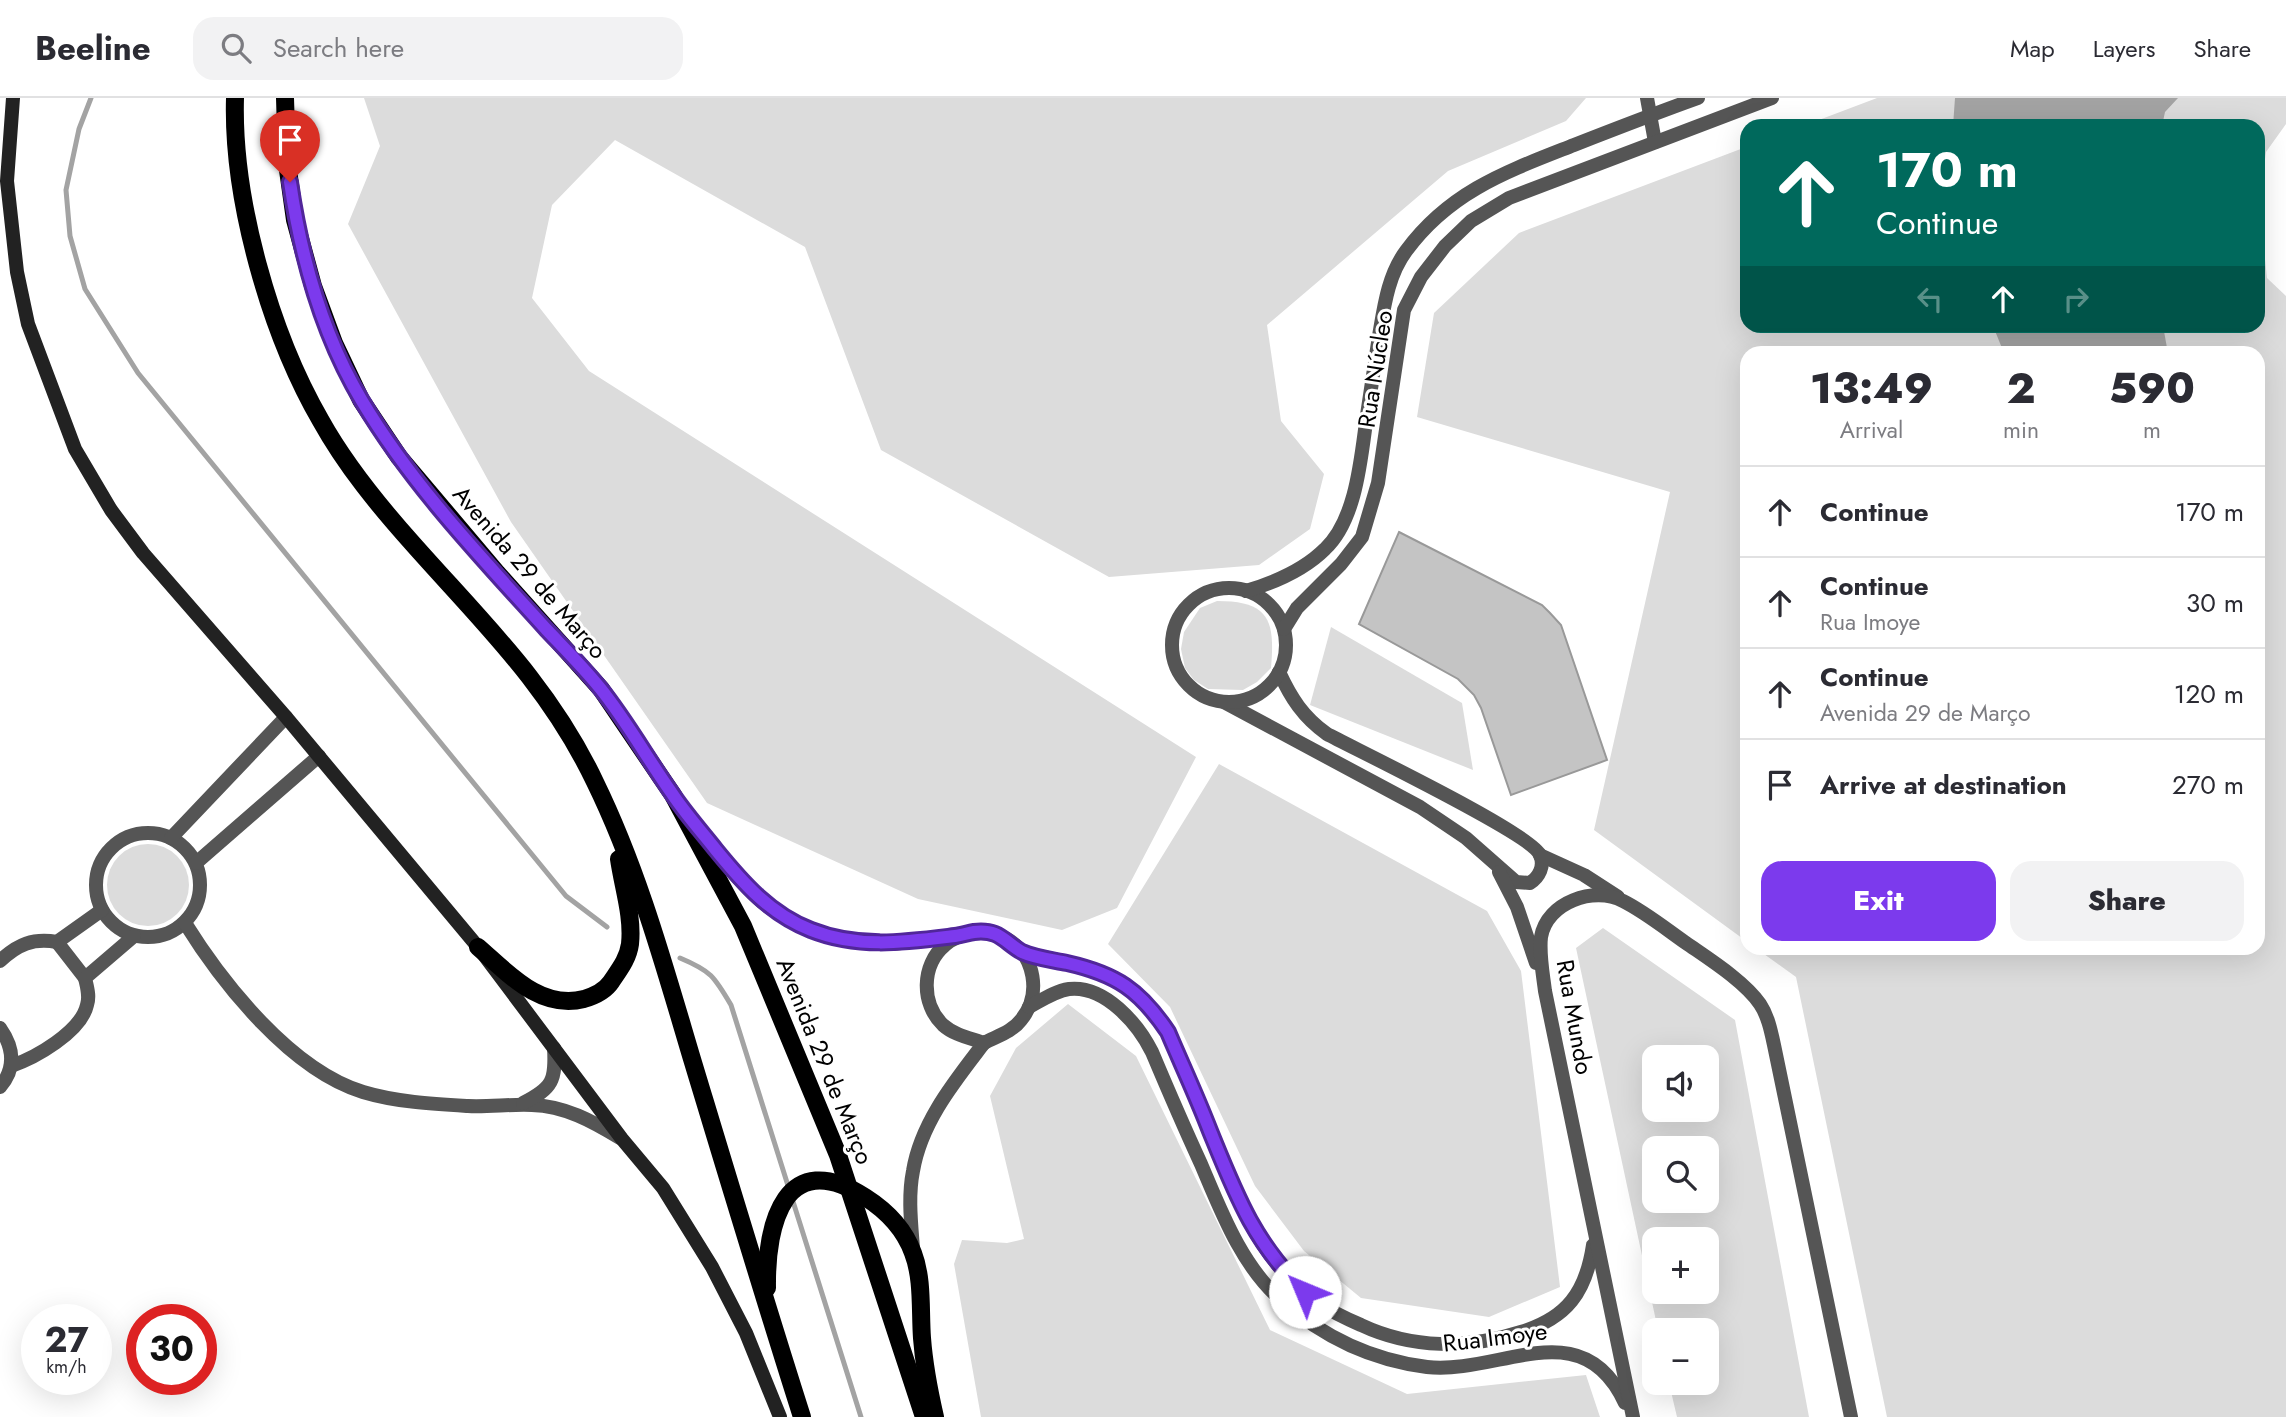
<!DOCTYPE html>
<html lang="en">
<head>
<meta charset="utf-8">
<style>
	:root { --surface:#fff; --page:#f2f2f3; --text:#2b2b33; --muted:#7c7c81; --line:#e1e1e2; --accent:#7c3aed }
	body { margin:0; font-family:Jost,sans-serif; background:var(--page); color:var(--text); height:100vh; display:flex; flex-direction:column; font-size:26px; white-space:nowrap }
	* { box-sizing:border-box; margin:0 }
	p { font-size:23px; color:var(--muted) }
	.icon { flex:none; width:38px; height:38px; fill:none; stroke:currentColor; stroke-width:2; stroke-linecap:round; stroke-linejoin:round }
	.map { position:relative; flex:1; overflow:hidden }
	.drawer { position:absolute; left:1740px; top:248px; width:525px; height:609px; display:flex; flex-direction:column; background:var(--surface); border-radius:21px; box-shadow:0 7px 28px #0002 }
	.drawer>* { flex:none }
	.guide { position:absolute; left:1740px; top:21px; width:525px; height:214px; border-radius:21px; box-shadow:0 7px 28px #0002; background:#00695c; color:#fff; overflow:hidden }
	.buttons { position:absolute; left:1642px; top:947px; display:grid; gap:14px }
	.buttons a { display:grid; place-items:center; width:77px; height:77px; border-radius:14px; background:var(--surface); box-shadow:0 7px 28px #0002; font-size:35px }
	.speed { position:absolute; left:21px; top:1206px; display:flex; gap:14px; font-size:35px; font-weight:700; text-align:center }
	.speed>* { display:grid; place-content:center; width:91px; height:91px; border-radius:50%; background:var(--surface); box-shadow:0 7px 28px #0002; line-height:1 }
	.speed small { font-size:18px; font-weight:400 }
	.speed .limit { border:10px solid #d22; background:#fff; color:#111 }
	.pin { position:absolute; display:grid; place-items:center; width:60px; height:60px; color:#fff; margin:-72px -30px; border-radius:50% 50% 50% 0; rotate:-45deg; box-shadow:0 0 7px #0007 }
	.pin .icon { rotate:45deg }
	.me { position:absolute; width:77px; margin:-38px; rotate:315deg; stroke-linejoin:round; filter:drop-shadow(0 0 5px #0008) }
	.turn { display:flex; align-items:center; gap:24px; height:147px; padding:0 21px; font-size:32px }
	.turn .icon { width:91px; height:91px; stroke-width:2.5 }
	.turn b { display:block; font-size:49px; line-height:60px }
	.lanes { display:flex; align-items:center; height:66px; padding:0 21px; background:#0003; justify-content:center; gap:35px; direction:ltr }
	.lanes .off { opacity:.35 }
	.eta { display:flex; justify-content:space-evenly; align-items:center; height:119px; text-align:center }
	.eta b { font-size:42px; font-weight:800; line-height:49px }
	.action { display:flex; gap:14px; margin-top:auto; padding:14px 21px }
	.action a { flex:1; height:80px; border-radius:21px; background:var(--accent); color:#fff; font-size:28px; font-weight:800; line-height:80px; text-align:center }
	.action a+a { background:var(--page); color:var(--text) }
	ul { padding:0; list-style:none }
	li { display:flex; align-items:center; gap:21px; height:91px; padding:0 21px; border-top:2px solid var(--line) }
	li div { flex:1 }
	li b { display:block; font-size:26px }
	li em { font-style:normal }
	header { display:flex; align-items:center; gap:42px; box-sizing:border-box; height:98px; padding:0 35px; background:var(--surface); border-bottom:2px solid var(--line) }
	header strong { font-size:33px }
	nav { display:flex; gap:38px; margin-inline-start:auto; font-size:24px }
	.search { width:490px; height:63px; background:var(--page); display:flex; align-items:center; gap:18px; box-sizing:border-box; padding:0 24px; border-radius:21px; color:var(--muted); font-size:26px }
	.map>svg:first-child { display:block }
	.green { fill:#dcdcdc; fill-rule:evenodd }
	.water { fill:#a3a3a3 }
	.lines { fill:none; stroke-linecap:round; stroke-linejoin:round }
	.stream { stroke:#a3a3a3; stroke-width:5 }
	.building { fill:#c4c4c4; stroke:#999; stroke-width:2 }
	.minor { stroke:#555; stroke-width:14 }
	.tertiary { stroke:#555; stroke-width:14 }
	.secondary { stroke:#222; stroke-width:14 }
	.primary { stroke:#000; stroke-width:18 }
	.route-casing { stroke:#51269a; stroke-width:18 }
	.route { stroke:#7c3aed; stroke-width:12 }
	.labels { text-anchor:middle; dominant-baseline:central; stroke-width:6; stroke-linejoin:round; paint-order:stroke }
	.street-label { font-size:24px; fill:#000; stroke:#fff }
</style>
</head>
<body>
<header>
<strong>Beeline</strong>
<div class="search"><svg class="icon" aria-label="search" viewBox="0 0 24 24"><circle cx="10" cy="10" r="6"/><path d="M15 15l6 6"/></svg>Search here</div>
<nav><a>Map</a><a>Layers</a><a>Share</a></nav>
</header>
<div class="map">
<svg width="2286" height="1319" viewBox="0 0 2286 1319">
	<rect width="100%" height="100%" fill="#fff"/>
	<!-- green -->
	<g class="green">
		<polygon points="364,0 1586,0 1566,23 1448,73 1267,227 1281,323 1324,376 1310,431 1259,467 1109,479 881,352 805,149 615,42 552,107 532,200 589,273 1196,659 1117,810 1062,832 918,801 707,705 511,424 348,126 380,48"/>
		<polygon points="1877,0 2286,0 2286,26 2266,54 2259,104 2267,180 2286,198 2286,1319 1887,1319 1796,879 1757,851 2258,850 2258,256 1746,256 1746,843 1594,732 1670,394 1417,319 1434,215 1519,135 1746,49 1746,228 2258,228 2258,28 1803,28"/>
		<path d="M 1217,503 C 1270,503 1275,523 1271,570 L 1257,584 L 1243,592 L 1208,591 L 1194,582 L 1185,570 L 1181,551 L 1184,534 L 1200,510 Z"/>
		<polygon points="1331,529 1462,605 1473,672 1310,607"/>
		<polygon points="1219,666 1487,813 1521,873 1560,1189 1489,1219 1361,1200 1304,1153 1255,1088 1170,909 1108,846"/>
		<circle cx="148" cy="787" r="41"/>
		<path d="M 1603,830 L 1735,922 L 1809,1319 L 1677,1319 L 1669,1285 L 1706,1284 L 1706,1232 L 1658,1232 L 1576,850 ZM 1706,959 L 1706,1012 L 1654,1012 L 1654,959 ZM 1706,1050 L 1706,1102 L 1654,1102 L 1654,1050 ZM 1706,1141 L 1706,1194 L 1654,1194 L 1654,1141 Z"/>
		<polygon points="1068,906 1136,958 1270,1232 1407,1296 1586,1277 1600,1319 981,1319 954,1166 962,1142 1007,1145 1024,1141 990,998 1016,950"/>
	</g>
	<!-- water -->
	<g class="water">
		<polygon points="1955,0 2178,0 2165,14 2162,28 1953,28"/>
		<polygon points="1993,228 2163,228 2168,255 2004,255"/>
	</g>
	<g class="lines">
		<!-- stream -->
		<g class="stream">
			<polyline points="91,0 79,31 66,92 70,138 85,191 138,275 566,798 607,829"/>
			<path d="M 680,860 C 711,873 714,878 731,907 L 861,1319"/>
		</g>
	</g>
	<!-- building -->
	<polygon class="building" points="1399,434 1542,507 1550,515 1561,527 1607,662 1511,697 1481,610 1474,597 1458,581 1359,526"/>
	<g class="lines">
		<!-- minor -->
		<g class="minor">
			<polyline points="1647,0 1655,44"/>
			<path d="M 1224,604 L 1420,709 L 1466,740 L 1516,784 L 1530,785 C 1539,779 1545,768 1540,757 C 1532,736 1357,652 1327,636 C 1303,619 1291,600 1279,574"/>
			<path d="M 692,722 C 714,749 743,792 771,811 C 806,834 847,845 888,846 C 911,846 935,839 958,838"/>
			<circle cx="148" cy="787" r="52"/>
			<polyline points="171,740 286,619"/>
			<polyline points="1540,757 1584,777 1618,799"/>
			<polyline points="196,765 319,658"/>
			<polyline points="1499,774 1517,809 1536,865"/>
			<path d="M 185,825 C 223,886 291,972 363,994 C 396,1004 433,1006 468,1008 C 489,1009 511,1006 532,1007 C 565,1008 592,1023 620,1040"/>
			<path d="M 975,834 C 986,835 996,835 1007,841 C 1035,857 1042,897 1021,922 C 1012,934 997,938 984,945 C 970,940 954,937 943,927 C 921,906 921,867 945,847 C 954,839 964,837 975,834 Z"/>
			<polyline points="57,844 85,880"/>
			<path d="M 1022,854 C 1062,864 1108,868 1139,898 C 1163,921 1175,949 1188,979 C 1223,1056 1244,1155 1319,1205 C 1332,1214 1347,1221 1361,1227 C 1412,1251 1468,1251 1521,1234 C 1567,1220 1586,1194 1593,1147"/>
			<path d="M 0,863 C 18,846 33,840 57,844 L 102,812"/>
			<path d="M 1029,909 C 1042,902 1055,893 1069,891 C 1105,887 1138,926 1152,954 C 1168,992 1184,1029 1201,1066 C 1221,1113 1241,1167 1281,1202 C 1323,1239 1371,1262 1427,1269 C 1500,1277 1582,1212 1625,1305"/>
			<path d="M 0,930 C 14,950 16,970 0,989"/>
			<path d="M 11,968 C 35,960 81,934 87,907 C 90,898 87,889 85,880 L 134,838"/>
			<path d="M 523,1005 C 553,990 556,982 554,950"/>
			<path d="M 913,1150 C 911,1124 908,1098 913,1073 C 921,1024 955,983 984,945"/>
			<path d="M 1633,1319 L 1545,893 C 1543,876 1539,857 1541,839 C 1547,804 1594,788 1623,803 C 1645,814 1666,831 1686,845 C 1709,861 1744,883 1760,906 C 1768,918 1771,933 1774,947 L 1851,1319"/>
		</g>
		<!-- tertiary -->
		<g class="tertiary">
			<circle cx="1229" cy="547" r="57"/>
			<path d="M 1246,493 C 1273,485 1304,472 1325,451 C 1357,421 1361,358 1367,317 C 1371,290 1375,264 1379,238 C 1384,209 1388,177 1406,153 C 1450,93 1508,73 1574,47 C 1615,31 1656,15 1698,0"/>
			<polyline points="1284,531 1297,510 1341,466 1362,439 1378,385 1404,212 1421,179 1445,148 1471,123 1509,100 1772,0"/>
		</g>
		<!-- secondary -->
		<polyline class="secondary" points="13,0 7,83 17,174 28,226 75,351 111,412 143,455 286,619 478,849 622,1041 663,1090 712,1169 746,1235 780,1319"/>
		<!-- primary -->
		<g class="primary">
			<path d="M 235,0 C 232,101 270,235 321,323 C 346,368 379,408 413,446 C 483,525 549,587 595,684 C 638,772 664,867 692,961 C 728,1080 764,1200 802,1319"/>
			<polyline points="285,0 287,65 295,122 313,188 334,245 361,302 399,359 497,475 601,591 673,697 743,828 838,1057 924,1319"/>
			<path d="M 478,849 C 508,875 540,912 584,901 C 594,898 605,893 611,884 C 619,872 628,861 630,846 C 633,818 623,789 619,761"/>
			<path d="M 767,1190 C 766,1125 785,1048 865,1099 C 887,1113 904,1130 913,1155 C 923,1181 920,1212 922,1240 C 924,1267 929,1293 935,1319"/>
		</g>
	</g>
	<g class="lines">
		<defs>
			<path id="route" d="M 290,84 C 301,159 323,238 362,303 C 412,387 481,459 546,531 C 564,550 583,569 600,590 C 626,622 647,660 671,694 C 684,714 701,733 716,752 C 743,785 770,816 811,832 C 859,851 906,844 955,838 C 962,837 968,835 974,834 C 1000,831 1004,844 1022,854 C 1035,860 1053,862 1067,865 C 1116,876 1140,892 1168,934 C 1182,967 1197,999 1210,1033 C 1236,1097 1254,1145 1305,1194"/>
		</defs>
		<!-- route casing -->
		<use href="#route" class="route-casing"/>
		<!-- route -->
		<use href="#route" class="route"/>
	</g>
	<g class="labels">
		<!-- street labels -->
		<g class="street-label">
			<text transform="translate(1375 271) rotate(-81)">Rua Núcleo</text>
			<text transform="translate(530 474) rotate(49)">Avenida 29 de Março</text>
			<text transform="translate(1575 919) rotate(80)">Rua Mundo</text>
			<text transform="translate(825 963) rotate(68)">Avenida 29 de Março</text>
			<text transform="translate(1495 1239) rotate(-7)">Rua Imoye</text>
		</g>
	</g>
</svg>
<div class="buttons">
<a><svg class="icon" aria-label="sound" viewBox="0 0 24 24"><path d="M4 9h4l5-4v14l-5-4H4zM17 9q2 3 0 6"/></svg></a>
<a><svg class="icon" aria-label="search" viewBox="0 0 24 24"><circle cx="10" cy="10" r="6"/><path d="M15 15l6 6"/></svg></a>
<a>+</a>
<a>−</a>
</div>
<div class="speed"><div>27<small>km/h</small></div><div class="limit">30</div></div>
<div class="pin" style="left:290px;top:84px;background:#d93025"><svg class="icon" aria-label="arrive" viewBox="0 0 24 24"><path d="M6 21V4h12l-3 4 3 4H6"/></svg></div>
<svg class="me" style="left:1305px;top:1194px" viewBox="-20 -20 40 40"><circle r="19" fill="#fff"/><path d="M0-13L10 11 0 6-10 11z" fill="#7c3aed"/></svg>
<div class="guide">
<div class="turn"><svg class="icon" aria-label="ahead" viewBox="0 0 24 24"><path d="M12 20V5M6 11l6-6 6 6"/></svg><div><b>170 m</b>Continue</div></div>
<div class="lanes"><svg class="icon off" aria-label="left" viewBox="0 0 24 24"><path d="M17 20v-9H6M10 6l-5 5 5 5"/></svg><svg class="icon" aria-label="ahead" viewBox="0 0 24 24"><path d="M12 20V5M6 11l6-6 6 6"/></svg><svg class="icon off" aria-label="right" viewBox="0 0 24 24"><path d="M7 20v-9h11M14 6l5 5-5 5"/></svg></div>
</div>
<section class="drawer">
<div class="eta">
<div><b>13:49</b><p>Arrival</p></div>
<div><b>2</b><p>min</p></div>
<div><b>590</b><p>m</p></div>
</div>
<ul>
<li><svg class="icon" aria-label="ahead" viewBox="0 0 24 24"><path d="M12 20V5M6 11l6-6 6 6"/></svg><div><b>Continue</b></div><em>170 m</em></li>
<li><svg class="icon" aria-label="ahead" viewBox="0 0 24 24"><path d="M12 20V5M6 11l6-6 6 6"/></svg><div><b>Continue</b><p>Rua Imoye</p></div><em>30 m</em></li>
<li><svg class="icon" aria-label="ahead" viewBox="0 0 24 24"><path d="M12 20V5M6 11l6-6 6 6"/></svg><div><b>Continue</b><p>Avenida 29 de Março</p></div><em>120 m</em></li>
<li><svg class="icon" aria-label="arrive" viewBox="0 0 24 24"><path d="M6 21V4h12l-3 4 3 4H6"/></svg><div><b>Arrive at destination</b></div><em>270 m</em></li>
</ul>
<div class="action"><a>Exit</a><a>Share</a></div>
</section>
</div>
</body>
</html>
